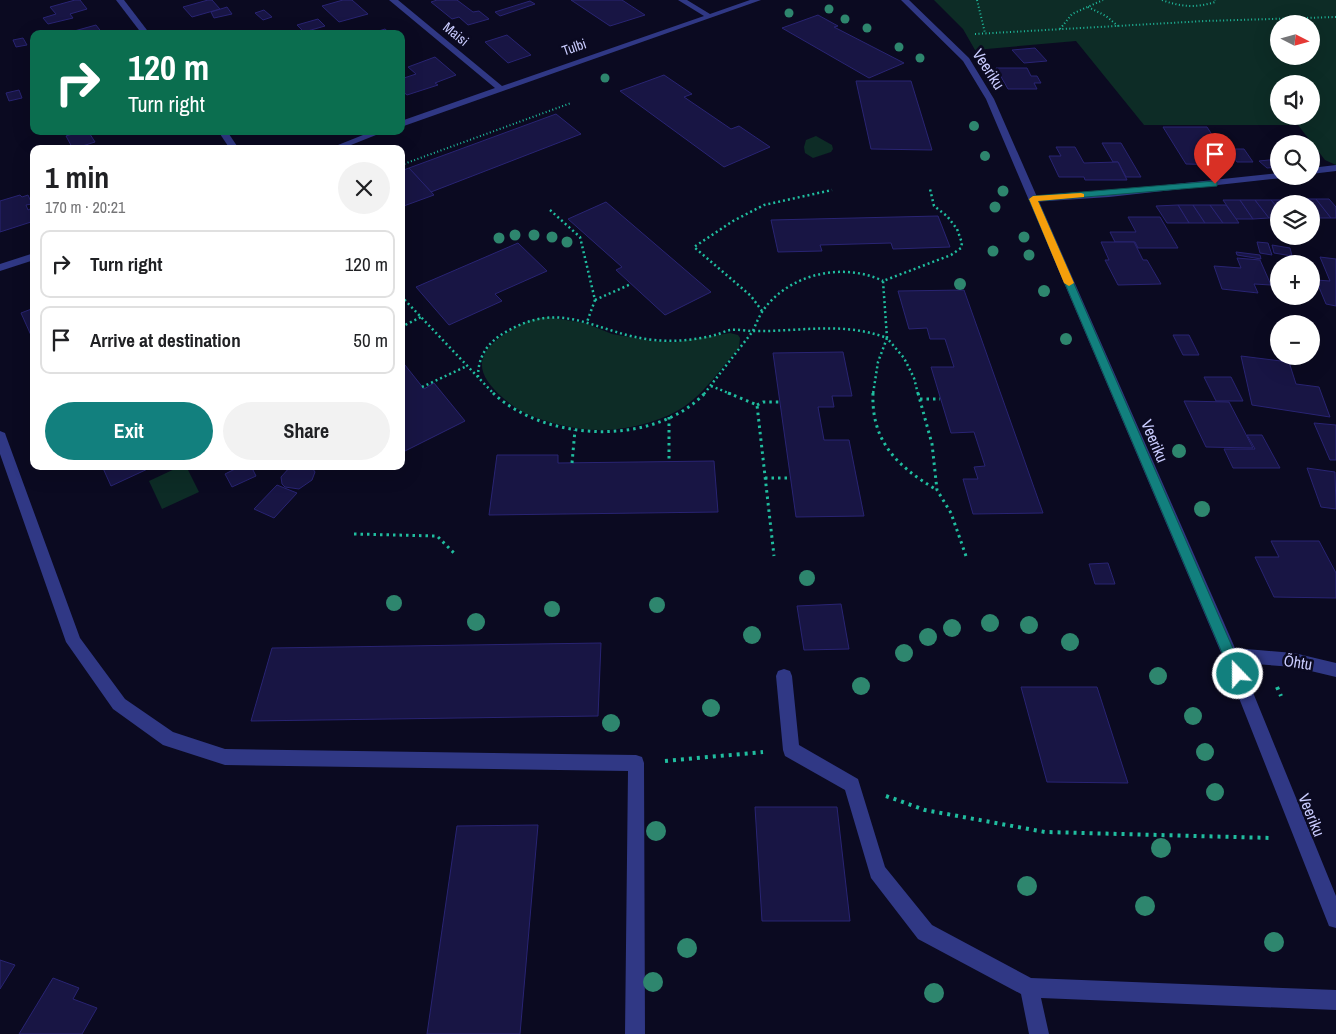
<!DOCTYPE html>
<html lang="en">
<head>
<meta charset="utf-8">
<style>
	:root { --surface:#fff; --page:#f2f2f2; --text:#202124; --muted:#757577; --line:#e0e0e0; --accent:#12807e }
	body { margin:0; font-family:"Archivo Narrow",sans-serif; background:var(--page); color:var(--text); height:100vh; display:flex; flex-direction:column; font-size:19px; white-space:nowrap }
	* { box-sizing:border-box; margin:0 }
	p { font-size:16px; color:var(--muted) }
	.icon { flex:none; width:28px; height:28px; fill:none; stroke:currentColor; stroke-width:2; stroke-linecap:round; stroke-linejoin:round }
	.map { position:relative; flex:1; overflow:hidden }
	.sheet { position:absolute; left:30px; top:145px; width:375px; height:325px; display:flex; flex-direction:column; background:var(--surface); border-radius:10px; box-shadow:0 5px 20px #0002 }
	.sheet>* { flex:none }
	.top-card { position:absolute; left:30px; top:30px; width:375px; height:105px; border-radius:10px; box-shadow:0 5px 20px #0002; background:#0b6e4f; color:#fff; overflow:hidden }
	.needle { width:32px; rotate:96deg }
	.tools { position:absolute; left:1270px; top:15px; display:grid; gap:10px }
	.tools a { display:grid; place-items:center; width:50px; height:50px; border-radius:50%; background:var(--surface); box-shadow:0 5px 20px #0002; font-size:25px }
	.pin { position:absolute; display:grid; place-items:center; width:42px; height:42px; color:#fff; margin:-51px -21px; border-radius:50% 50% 50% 0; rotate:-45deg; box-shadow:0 0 5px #0007 }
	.pin .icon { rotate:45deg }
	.me { position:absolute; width:55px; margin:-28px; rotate:338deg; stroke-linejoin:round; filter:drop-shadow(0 0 4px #0008) }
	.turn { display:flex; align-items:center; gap:18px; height:105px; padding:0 15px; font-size:22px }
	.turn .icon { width:65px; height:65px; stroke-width:2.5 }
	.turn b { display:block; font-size:35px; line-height:42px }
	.round { display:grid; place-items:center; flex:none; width:52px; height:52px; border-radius:26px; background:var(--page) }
	.head { display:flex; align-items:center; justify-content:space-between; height:85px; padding:0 15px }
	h1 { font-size:30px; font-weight:700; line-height:38px }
	.primary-button { display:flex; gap:10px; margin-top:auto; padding:10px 15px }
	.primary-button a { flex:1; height:58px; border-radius:30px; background:var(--accent); color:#fff; font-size:20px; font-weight:700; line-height:58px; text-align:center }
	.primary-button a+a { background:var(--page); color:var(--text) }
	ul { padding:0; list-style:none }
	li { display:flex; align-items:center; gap:15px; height:68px; margin:0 10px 8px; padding:0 5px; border:2px solid var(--line); border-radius:10px }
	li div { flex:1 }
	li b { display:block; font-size:19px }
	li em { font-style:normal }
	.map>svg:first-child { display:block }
	.green { fill:#0d2c26; fill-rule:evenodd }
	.building { fill:#181544; stroke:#292473 }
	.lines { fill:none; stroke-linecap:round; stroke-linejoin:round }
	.path-far3 { stroke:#20bd9f; stroke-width:2; stroke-dasharray:1 2.5; stroke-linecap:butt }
	.path-far2 { stroke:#20bd9f; stroke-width:2.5; stroke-dasharray:2 3; stroke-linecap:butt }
	.path-far1 { stroke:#20bd9f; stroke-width:3; stroke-dasharray:2.5 4; stroke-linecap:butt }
	.path { stroke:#20bd9f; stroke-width:4; stroke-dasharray:3 5; stroke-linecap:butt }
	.service { fill:#303885; fill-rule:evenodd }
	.minor { fill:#303885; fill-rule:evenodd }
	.tree { fill:#2e866e }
	.route { fill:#12807e; stroke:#0c5352 }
	.slow { fill:#f59e0b }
	.labels { text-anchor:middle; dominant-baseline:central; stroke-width:5; stroke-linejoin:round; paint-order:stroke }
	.far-street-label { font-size:14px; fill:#caccff; stroke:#0b0a21 }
	.street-label { font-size:16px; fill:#caccff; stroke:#0b0a21 }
</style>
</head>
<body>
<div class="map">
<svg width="1336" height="1034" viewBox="0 0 1336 1034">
	<rect width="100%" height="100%" fill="#0b0a21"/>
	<!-- green -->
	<g class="green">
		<path d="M 934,0 L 1336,0 L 1336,165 L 1325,160 L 1298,125 L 1144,125 L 1076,41 L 975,50 L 963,29 ZM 1279,24 L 1311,24 L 1311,56 L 1279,56 ZM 1279,84 L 1311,84 L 1311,116 L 1279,116 Z"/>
		<polygon points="816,136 832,145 833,149 831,152 813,158 805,153 804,147 806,140"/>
		<path d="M 547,317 L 585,323 L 612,334 L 653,341 L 676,342 L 730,333 L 738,335 L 740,338 L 739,348 C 719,370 702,398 675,412 C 654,423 629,429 605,430 C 579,431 551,424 527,414 C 518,410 509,403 502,397 C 480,377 472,359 499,338 C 514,327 528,319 547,317 Z"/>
		<polygon points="181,466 186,466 199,492 162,509 149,481"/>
	</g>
	<!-- building -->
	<g class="building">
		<polygon points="75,0 80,0 87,9 70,14 73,18 48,24 43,18 56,14 50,7"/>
		<polygon points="208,0 212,0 220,9 192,17 183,7"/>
		<polygon points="343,0 352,0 368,14 339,22 322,6"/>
		<polygon points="437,0 457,0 473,12 479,11 489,19 468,25 459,17 452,19 431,2"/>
		<polygon points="571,0 622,0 645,15 610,26"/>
		<polygon points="530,1 535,4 500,16 495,12"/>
		<polygon points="227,7 232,14 214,18 211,12"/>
		<polygon points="264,10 272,17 263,20 255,13"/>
		<polygon points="818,15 838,26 834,27 904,63 869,78 782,28"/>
		<polygon points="318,19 325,26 304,32 297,25"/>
		<polygon points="96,25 103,34 67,33"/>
		<polygon points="385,29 391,34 369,34"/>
		<polygon points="507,35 531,55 508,63 485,42"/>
		<polygon points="23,38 27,45 16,47 13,40"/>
		<polygon points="1035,48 1047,61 1024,63 1012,50"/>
		<polygon points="435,57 456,75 435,83 438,85 407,95 401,90 401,79 416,74 408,67"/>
		<polygon points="996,68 1027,68 1031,76 1037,76 1041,83 1034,83 1037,89 1008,89"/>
		<polygon points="664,75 692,94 684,97 731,129 739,126 770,147 724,167 620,91"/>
		<polygon points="856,81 911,81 932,150 871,149"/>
		<polygon points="19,90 22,98 9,101 6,93"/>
		<polygon points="556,114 581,134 431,192 409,168"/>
		<polygon points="1163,127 1207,127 1220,147 1213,147 1224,165 1186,164"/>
		<polygon points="82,131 88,131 95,142 73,149 66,136"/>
		<polygon points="1102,143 1121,143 1141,177 1126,177 1118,162 1113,162"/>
		<polygon points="1056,147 1075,147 1084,163 1118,162 1127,180 1085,180 1084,177 1059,177 1049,156 1061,156"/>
		<polygon points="1228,149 1244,149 1253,162 1237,162"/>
		<polygon points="1279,159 1279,167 1267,168 1259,161"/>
		<polygon points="409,168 434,195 401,207 401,171"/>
		<polygon points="20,195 22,197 28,195 32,204 26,205 28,210 30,209 34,221 0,232 0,201"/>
		<polygon points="1301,199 1304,204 1288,204 1284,200"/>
		<polygon points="1301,199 1316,199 1331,218 1315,218 1311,213 1311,204 1304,204"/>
		<polygon points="1316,199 1329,199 1336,207 1336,218 1331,218"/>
		<polygon points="1223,200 1240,200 1253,219 1236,219"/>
		<polygon points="1240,200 1255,200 1269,218 1253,219"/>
		<polygon points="1255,200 1271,200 1279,209 1279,218 1269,218"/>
		<polygon points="1271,200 1284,200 1288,204 1279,204 1279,209"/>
		<polygon points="606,202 711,292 665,315 616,270 622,267 568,219"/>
		<polygon points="1178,205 1193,205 1205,223 1189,223"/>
		<polygon points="1178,205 1189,223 1167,223 1156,206"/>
		<polygon points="1193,205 1210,205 1223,223 1205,223"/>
		<polygon points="1210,205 1226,205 1239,223 1223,223"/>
		<polygon points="938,216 950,247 893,249 891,243 820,245 822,251 778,252 771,220"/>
		<polygon points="1128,217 1160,217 1178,248 1138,248 1135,242 1115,242 1110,232 1136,232"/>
		<polygon points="1101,242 1134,242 1143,260 1147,260 1161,284 1118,285 1105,260 1109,260"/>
		<polygon points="1257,242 1268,243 1272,255 1260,253"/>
		<polygon points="518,243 547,271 495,294 502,301 449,325 416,287"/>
		<polygon points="1272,245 1290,248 1292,256 1274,253"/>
		<polygon points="1236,252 1260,255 1261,259 1237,255"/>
		<polygon points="1320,257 1336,259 1336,306 1326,304 1316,280 1330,281"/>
		<polygon points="1237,258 1260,260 1271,285 1254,284 1258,293 1222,289 1214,266 1241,268"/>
		<polygon points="964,290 1043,513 973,514 963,479 978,479 974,467 985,466 974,432 951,433 931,367 954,367 945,339 930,339 927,328 909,329 898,291"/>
		<polygon points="34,308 34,342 21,313"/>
		<polygon points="1173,335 1189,335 1199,355 1183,355"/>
		<polygon points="843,352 852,396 832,396 834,407 818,407 824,440 849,440 864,516 796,517 773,353"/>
		<polygon points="1241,356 1289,362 1296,384 1319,387 1330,417 1252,405"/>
		<polygon points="401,360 424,389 434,383 465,421 401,453"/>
		<polygon points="1204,377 1231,377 1243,401 1216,401"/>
		<polygon points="1184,401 1229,402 1253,448 1206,447"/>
		<polygon points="1314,423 1336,425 1336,460 1330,460"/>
		<polygon points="1247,435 1262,435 1280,468 1233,468 1224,449 1255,449"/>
		<polygon points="497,455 558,455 558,463 714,461 718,512 489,515"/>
		<polygon points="102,466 154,466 111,486"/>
		<polygon points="241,466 251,466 256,476 232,487 225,474"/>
		<polygon points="291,466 311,466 315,472 312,480 299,489 285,487 282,484 281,477"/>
		<polygon points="1307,468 1335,472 1336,509 1321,507"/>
		<polygon points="277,485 297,493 274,518 254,509"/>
		<polygon points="1271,541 1319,541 1336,573 1336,598 1274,597 1255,557 1279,557"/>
		<polygon points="1108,563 1115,584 1095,584 1089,564"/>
		<polygon points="841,604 849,649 804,650 797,606"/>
		<polygon points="601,643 598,716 251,721 272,648"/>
		<polygon points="1021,687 1097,687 1128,783 1047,782"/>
		<polygon points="755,807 837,807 850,921 762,921"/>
		<polygon points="538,825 520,1034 427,1034 457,826"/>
		<polygon points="0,960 15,965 0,989"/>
		<polygon points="53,978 79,988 73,999 97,1008 82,1034 19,1034"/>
	</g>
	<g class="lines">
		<!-- path-far3 -->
		<g class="path-far3">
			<polyline points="977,0 985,33"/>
			<path d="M 1162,0 C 1180,7 1197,8 1215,2 L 1215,0"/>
			<polyline points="1088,7 1106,16 1118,26"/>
			<polyline points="1060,29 1072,14 1103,0"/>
			<polyline points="975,34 1205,21 1336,17"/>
			<polyline points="401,165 571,103"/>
		</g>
		<!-- path-far2 -->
		<g class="path-far2">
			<polyline points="550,210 580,237 595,300 587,322"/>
			<polyline points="401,296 494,394"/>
			<polyline points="595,300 631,284"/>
			<polyline points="762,311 751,296 694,247 733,221 764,205 832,190"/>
			<polyline points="401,327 421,317"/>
			<path d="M 478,377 C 478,357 487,343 504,333 C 564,297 595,334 654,340 C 674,342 696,340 715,335 C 720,334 725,331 730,330 C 737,329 746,331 753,331 C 757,321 761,312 768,304 C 796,272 846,263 883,281"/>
			<polyline points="711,386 731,394"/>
			<polyline points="422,387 467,366"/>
			<path d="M 704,394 L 753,331 C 800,332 842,321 887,338 L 878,362 L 873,394"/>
			<polyline points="918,394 914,378 904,358 887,338 883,281 951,255 961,248 962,243 957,229 947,216 934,206 930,189"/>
		</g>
		<!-- path-far1 -->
		<g class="path-far1">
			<path d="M 493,393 C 545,442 654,447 705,393"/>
			<polyline points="728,393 757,405 774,556"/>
			<path d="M 873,393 C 871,442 898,467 937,490"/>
			<polyline points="918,393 932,444 937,490 951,513 966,556"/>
			<polyline points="920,399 940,399"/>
			<polyline points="757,405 763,402 780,402"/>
			<polyline points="669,417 669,461"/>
			<polyline points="572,463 575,430"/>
			<polyline points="765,478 790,478"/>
			<polyline points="354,534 437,536 456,555"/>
		</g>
		<!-- path -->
		<g class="path">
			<polyline points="1277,687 1281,696"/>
			<polyline points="665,761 763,752"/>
			<polyline points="886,796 925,810 1045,832 1272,838"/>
		</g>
		<!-- service -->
		<g class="service">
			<polygon points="1336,165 1336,171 1311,174 1311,168"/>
			<polygon points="1279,173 1279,176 1284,176 1282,178 1109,197 1033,202 1028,199 1033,196 1109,191"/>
		</g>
		<!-- minor -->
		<g class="minor">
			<polygon points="116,0 124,0 150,34 142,34"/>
			<polygon points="389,0 398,0 502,86 704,16 678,0 687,0 710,14 750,0 761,0 401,127 401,121 495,88"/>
			<polygon points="901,0 909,0 969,58 994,99 1235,648 1294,653 1336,663 1336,677 1294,667 1241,663 1336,896 1336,928 1329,926 1222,655 986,99 963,61"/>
			<polygon points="218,131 227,131 239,149 230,149"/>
			<polygon points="373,131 386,131 341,149 328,149"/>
			<polygon points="34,253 34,260 0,271 0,264"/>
			<polygon points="0,431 5,433 6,436 80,638 125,699 173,732 225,749 636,755 642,757 644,763 645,1034 625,1034 628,771 225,765 163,745 113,709 66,642 0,454"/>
			<polygon points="784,669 790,671 792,676 799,745 858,779 885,867 932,925 1031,978 1336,990 1336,1010 1041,998 1049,1034 1029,1034 1021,994 918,939 871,878 845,790 785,756 783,750 776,676 778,671"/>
		</g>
	</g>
	<!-- trees -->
	<g class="tree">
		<circle cx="829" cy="9" r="4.5"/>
		<circle cx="789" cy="13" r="4.5"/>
		<circle cx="845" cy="19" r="4.5"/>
		<circle cx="867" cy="28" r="4.5"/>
		<circle cx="899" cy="47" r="4.5"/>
		<circle cx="920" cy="58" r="4.5"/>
		<circle cx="605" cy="78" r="4.5"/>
		<circle cx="974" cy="126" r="5"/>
		<circle cx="985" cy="156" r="5"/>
		<circle cx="1003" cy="191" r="5.5"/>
		<circle cx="995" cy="207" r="5.5"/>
		<circle cx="515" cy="235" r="5.5"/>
		<circle cx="534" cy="235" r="5.5"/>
		<circle cx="552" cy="237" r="5.5"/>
		<circle cx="1024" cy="237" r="5.5"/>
		<circle cx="499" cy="238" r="5.5"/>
		<circle cx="567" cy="242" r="5.5"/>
		<circle cx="993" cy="251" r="5.5"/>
		<circle cx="1029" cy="255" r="5.5"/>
		<circle cx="960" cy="284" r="6"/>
		<circle cx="1044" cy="291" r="6"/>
		<circle cx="1066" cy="339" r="6"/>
		<circle cx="1179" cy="451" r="7"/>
		<circle cx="1202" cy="509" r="8"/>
		<circle cx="807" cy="578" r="8"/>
		<circle cx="394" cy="603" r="8"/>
		<circle cx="657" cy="605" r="8"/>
		<circle cx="552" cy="609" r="8"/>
		<circle cx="476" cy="622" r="9"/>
		<circle cx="990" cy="623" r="9"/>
		<circle cx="1029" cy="625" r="9"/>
		<circle cx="952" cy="628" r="9"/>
		<circle cx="752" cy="635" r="9"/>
		<circle cx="928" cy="637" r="9"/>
		<circle cx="1070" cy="642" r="9"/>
		<circle cx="904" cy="653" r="9"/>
		<circle cx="1158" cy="676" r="9"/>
		<circle cx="861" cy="686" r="9"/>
		<circle cx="711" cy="708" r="9"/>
		<circle cx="1193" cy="716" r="9"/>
		<circle cx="611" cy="723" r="9"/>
		<circle cx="1205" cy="752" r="9"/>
		<circle cx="1215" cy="792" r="9"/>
		<circle cx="656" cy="831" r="10"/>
		<circle cx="1161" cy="848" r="10"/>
		<circle cx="1027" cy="886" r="10"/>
		<circle cx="1145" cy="906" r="10"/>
		<circle cx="1274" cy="942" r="10"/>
		<circle cx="687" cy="948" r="10"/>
		<circle cx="653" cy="982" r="10"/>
		<circle cx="934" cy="993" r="10"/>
	</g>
	<!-- route -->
	<polygon class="route" points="1215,181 1217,182 1217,186 1038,201 1244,674 1242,678 1238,680 1233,678 1231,674 1029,199 1033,196"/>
	<!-- slow -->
	<polygon class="slow" points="1081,193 1084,194 1084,197 1038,201 1074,283 1069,286 1064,283 1029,199 1033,196"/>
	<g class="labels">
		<!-- far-street labels -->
		<g class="far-street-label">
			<text transform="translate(456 34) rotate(39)">Maisi</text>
			<text transform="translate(574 47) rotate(-19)">Tulbi</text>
		</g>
		<!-- street labels -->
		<g class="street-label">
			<text transform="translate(989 69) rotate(57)">Veeriku</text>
			<text transform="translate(1155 441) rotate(67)">Veeriku</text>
			<text transform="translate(1298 662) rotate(9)">Õhtu</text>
			<text transform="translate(1312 815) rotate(68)">Veeriku</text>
		</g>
	</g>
</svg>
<div class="tools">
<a><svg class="needle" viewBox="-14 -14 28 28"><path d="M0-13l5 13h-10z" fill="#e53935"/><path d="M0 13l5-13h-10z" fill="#757577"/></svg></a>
<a><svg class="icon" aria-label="sound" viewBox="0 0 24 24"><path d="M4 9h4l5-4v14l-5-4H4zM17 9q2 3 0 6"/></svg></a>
<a><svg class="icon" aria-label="search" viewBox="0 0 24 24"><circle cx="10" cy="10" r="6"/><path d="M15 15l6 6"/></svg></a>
<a><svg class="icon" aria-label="layers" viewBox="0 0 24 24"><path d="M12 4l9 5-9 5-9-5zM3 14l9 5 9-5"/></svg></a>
<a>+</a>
<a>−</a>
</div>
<div class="pin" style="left:1215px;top:184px;background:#d93025"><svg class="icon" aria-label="arrive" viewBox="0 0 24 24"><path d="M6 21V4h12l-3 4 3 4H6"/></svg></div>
<svg class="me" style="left:1238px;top:674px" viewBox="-20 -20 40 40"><circle r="17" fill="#12807e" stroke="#fff" stroke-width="3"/><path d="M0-11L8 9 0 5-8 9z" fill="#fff"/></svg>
<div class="top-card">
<div class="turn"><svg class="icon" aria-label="right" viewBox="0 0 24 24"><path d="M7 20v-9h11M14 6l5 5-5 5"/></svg><div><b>120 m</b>Turn right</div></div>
</div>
<section class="sheet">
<div class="head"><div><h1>1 min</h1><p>170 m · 20:21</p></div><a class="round"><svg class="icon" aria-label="close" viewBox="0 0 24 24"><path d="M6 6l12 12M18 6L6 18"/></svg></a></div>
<ul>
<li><svg class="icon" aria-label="right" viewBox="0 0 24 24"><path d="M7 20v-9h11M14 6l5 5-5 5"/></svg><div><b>Turn right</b></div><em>120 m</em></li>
<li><svg class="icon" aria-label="arrive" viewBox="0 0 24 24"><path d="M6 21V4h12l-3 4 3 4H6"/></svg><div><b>Arrive at destination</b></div><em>50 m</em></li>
</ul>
<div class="primary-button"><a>Exit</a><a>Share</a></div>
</section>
</div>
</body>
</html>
